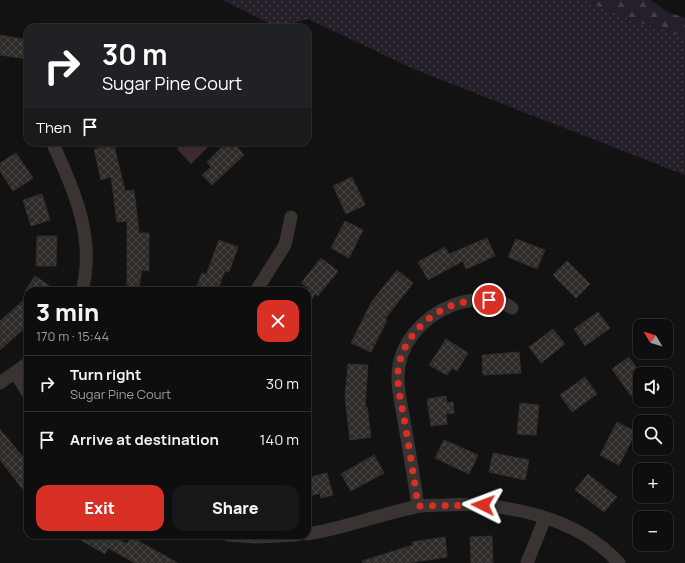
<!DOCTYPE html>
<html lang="en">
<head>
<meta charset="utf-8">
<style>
	:root { --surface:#0e0e0e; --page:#171717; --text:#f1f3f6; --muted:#9b9c9e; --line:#2e2e2e; --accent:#d93025 }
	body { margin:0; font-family:Manrope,sans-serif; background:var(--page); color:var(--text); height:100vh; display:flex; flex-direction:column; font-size:15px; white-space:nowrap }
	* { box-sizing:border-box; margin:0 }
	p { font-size:13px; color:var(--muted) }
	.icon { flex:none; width:22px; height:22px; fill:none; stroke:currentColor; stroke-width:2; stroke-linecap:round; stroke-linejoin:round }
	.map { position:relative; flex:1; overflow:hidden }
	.sheet { position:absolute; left:24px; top:287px; width:287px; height:252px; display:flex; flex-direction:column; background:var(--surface); border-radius:12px; box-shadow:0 1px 3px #0004,0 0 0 1px var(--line) }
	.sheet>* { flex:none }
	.hud { position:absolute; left:24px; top:24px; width:287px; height:122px; border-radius:12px; box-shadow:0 1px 3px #0004,0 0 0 1px var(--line); background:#202124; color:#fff; overflow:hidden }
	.needle { width:26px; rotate:308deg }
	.fabs { position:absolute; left:633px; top:319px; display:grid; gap:8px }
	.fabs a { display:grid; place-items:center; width:40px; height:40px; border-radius:8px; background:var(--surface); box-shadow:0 1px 3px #0004,0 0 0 1px var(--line); font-size:20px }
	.pin { position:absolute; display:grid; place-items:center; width:34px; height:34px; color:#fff; margin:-17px; border:2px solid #fff; border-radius:50%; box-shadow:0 1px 4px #0007 }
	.me { position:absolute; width:44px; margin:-22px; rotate:273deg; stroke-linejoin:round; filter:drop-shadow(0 0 3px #0008) }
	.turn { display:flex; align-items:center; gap:14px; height:84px; padding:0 12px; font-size:18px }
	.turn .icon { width:52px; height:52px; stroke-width:2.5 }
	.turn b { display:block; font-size:28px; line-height:34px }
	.then { display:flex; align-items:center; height:38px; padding:0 12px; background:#0003; gap:8px; font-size:15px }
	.round { display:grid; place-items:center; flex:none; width:42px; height:42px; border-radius:12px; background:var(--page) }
	.overview { display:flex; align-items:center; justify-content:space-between; height:68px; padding:0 12px }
	h1 { font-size:24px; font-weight:800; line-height:30px }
	.action { display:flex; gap:8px; margin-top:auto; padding:8px 12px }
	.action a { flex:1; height:46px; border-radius:12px; background:var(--accent); color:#fff; font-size:16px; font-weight:800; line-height:46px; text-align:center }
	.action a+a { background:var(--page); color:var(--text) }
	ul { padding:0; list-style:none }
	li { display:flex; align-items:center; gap:12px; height:56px; padding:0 12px; border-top:1px solid var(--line) }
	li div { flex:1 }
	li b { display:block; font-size:15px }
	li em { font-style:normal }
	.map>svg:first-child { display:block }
	.green { fill:url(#green-dots) }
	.forest { fill:url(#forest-firs) }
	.water { fill:#3d2a2c }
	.building { fill:url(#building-cross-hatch); stroke:#302d2b }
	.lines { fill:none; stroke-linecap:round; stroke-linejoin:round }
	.minor { stroke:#393432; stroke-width:13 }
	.route { stroke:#d93025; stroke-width:7; stroke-dasharray:0 12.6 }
</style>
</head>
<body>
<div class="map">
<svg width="685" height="563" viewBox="0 0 685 563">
	<defs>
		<pattern id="green-dots" width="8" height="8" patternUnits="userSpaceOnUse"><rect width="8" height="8" fill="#251f2a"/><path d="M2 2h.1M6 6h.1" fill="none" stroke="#423d46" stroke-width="1.8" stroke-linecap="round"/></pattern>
		<pattern id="forest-firs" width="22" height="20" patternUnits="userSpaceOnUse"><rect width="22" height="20" fill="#251f2a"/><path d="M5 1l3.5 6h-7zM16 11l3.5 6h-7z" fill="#423d46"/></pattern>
		<pattern id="building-cross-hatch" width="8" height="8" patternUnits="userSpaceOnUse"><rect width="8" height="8" fill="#2e2b29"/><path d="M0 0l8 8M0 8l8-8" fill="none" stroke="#4a4745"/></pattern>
	</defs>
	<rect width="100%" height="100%" fill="#131212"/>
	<!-- green -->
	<polygon class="green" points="223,0 583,0 640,23 685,36 685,175 416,70 308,19 276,27"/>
	<!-- forest -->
	<polygon class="forest" points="583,0 650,0 670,13 685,18 685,36 640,23"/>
	<!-- water -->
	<polygon class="water" points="184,142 213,142 191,164 177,149"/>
	<!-- building -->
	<g class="building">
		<polygon points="0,35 28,40 28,59 0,55"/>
		<polygon points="227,142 232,142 244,155 212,185 202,175 211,167 207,162"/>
		<polygon points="114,145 125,191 134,190 139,233 149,233 149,271 142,270 138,291 127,291 127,221 117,222 111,177 101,180 94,149"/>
		<polygon points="16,153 33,178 13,191 0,171 0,163"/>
		<polygon points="352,177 365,205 346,214 333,186"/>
		<polygon points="42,194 50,220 31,226 23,200"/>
		<polygon points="345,221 363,230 349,258 331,248"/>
		<polygon points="37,236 57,236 56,266 36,266"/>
		<polygon points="487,238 495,256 466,269 463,261 428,280 418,262 445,247 449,254"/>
		<polygon points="516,239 545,250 537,269 508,257"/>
		<polygon points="219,240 238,247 229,272 225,271 217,291 195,291 202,273 206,275"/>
		<polygon points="321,258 338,271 318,296 315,294 307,307 307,287 301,283"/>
		<polygon points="567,261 590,284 576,298 553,275"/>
		<polygon points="397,270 413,283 385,319 387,320 371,352 351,343 372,301"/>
		<polygon points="35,276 57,291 25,291"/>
		<polygon points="28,296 28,325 0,350 0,321"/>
		<polygon points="598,312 610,328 585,346 574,329"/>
		<polygon points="553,329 565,344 541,363 529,347"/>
		<polygon points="446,339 468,353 457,371 452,368 447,375 429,365"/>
		<polygon points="519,352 521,373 483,375 482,355"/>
		<polygon points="629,357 640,373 640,408 612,369"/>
		<polygon points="348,364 368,365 365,407 367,407 371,437 350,440 345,396"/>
		<polygon points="585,377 597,394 572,412 560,395"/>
		<polygon points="446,396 447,403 453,402 454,413 446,414 447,424 431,426 427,399"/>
		<polygon points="520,403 539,405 536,435 517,434"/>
		<polygon points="617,422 636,432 619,465 600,455"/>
		<polygon points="0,429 28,463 28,496 0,460"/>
		<polygon points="444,440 478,455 469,474 435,458"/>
		<polygon points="493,453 529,460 525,480 489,472"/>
		<polygon points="374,455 384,473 351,491 341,474"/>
		<polygon points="327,473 333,495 321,498 320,493 307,497 307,478"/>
		<polygon points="588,474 617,497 604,512 575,490"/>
		<polygon points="72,535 112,535 127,544 131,537 178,563 135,563 108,548 105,554"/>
		<polygon points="492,536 493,563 471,563 470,537"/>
		<polygon points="445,537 447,557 409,563 363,563 362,561 413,545 412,542"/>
	</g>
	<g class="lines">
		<!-- minor -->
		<g class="minor">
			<path d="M 52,142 C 74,189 96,239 82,291"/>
			<polyline points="256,291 285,245 291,217"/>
			<polyline points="15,373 28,393"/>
			<polyline points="0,383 28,363"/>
			<path d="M 418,506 C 414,480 410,454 405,427 C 403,412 398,395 398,379 C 397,345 422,317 453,305 C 471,298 496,297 512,308"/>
			<path d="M 307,534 C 344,529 379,514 416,507 C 425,505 434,505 443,505 C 504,502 576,516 619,563"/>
			<polyline points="228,535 257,537 298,535"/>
			<polyline points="527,563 545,518"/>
		</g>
	</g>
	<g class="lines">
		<!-- route -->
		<path class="route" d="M 483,505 L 418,506 C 414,477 409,448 404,418 C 401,403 397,386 398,370 C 402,340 427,313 456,304 C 467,301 477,300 489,300"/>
	</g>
</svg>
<div class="fabs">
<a><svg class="needle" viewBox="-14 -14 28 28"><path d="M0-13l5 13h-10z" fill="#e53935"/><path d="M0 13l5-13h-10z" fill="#9b9c9e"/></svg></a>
<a><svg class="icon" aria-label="sound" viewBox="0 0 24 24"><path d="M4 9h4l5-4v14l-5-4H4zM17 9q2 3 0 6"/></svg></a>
<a><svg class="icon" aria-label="search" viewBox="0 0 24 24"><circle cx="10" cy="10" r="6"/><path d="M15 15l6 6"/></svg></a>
<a>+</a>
<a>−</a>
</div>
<div class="pin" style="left:489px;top:300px;background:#d93025"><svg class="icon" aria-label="arrive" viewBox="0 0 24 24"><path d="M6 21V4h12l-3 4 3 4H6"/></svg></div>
<svg class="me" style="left:483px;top:505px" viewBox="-20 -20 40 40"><path d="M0-17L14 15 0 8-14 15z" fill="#d93025" stroke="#fff" stroke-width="4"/></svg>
<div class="hud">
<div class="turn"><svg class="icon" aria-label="right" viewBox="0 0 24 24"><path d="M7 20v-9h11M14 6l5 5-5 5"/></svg><div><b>30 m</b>Sugar Pine Court</div></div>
<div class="then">Then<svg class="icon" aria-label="arrive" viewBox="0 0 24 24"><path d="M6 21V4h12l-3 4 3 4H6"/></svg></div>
</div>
<section class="sheet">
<div class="overview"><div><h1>3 min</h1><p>170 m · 15:44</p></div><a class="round" style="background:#d93025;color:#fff"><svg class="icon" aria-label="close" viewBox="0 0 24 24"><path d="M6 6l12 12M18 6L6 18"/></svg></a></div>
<ul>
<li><svg class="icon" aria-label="right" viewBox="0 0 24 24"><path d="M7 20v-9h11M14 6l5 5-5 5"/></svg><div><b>Turn right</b><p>Sugar Pine Court</p></div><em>30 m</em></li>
<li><svg class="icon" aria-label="arrive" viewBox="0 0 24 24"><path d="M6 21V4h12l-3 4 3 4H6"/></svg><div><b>Arrive at destination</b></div><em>140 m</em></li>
</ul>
<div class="action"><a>Exit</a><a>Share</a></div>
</section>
</div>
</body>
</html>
